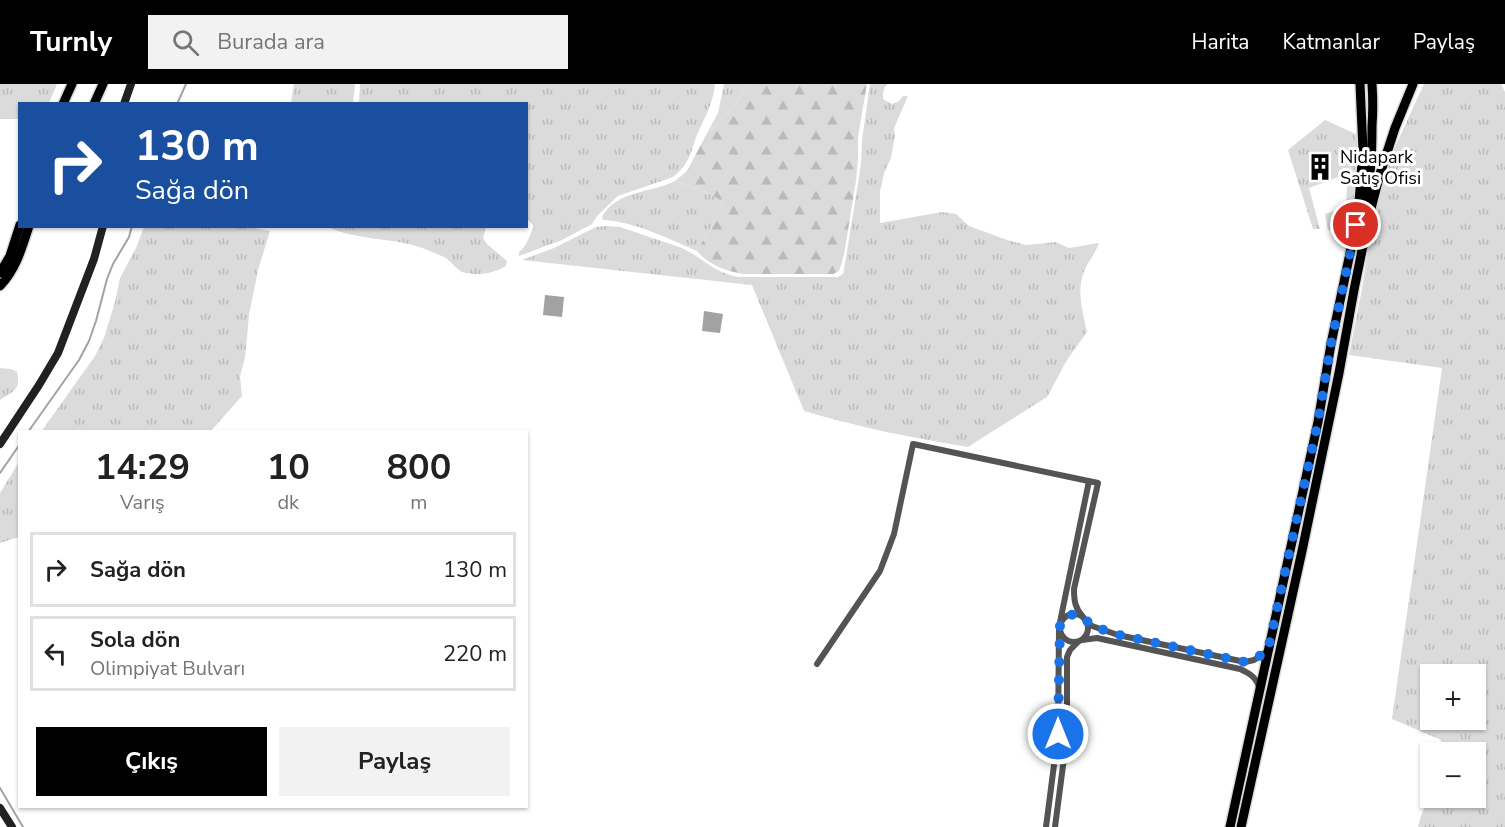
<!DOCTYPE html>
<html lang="tr">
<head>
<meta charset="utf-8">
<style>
	:root { --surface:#fff; --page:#f2f2f2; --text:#222; --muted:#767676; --line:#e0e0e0; --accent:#000 }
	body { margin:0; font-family:"Nunito Sans",sans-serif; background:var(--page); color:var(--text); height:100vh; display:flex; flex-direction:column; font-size:22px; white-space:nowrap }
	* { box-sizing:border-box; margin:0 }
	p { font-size:20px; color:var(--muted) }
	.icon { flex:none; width:33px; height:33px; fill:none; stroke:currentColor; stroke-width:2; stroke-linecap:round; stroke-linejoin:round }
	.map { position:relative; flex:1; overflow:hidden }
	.details { position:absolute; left:18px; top:346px; width:510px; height:378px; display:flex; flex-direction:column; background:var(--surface); border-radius:0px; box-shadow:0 2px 4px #0004 }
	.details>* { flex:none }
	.guide { position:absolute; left:18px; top:18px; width:510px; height:126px; border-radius:0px; box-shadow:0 2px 4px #0004; background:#1a4fa0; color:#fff; overflow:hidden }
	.controls { position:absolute; left:1420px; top:580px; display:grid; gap:12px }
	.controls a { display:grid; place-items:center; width:66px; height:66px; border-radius:0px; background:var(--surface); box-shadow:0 2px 4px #0004; font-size:30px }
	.pin { position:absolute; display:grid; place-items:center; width:51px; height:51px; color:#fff; margin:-26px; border:3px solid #fff; border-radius:50%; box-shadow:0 2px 6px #0007 }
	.me { position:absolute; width:66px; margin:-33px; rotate:0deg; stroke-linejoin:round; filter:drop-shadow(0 0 4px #0008) }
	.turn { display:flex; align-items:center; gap:21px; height:126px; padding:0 18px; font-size:27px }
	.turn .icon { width:78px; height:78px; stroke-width:2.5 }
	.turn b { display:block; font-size:42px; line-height:51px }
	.eta { display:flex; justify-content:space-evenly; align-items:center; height:102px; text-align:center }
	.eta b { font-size:36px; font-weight:700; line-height:42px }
	.cta { display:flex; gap:12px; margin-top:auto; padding:12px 18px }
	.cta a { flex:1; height:69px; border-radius:0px; background:var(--accent); color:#fff; font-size:24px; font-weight:700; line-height:69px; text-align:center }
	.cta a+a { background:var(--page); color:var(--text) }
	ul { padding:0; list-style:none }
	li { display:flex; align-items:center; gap:18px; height:75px; margin:0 12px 9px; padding:0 6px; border:3px solid var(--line); border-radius:0px }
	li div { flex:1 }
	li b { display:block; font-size:22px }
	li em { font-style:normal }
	header { display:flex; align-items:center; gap:36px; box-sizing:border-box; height:84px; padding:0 30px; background:var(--accent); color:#fff }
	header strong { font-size:28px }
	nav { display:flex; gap:33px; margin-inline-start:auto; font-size:21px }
	.search { width:420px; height:54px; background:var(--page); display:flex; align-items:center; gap:15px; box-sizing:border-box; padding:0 21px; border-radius:0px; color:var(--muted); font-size:22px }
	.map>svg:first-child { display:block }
	.grass { fill:url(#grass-tufts); fill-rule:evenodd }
	.forest { fill:url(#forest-firs) }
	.water { fill:#a2a2a2 }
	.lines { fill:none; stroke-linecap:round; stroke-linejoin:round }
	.stream { stroke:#a2a2a2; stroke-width:2 }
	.primary-casing { stroke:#dbdbdb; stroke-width:12 }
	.street { stroke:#545454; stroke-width:6 }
	.secondary { stroke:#212121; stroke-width:8 }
	.primary { stroke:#000; stroke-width:9 }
	.route { stroke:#1a73e8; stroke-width:10; stroke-dasharray:0 18 }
	.labels { text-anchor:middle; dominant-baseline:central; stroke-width:6; stroke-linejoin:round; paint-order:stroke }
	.poi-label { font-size:18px; fill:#000; stroke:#fff; text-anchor:start }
</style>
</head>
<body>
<header>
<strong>Turnly</strong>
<div class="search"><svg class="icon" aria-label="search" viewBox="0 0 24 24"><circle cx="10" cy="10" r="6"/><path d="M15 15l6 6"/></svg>Burada ara</div>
<nav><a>Harita</a><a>Katmanlar</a><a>Paylaş</a></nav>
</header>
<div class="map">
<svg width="1505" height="743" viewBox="0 0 1505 743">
	<defs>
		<pattern id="grass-tufts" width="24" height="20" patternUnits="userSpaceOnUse" patternTransform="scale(1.5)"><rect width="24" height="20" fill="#dbdbdb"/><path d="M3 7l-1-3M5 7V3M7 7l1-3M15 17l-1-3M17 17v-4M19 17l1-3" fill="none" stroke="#bababa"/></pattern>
		<pattern id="forest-firs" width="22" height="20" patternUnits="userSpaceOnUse" patternTransform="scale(1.5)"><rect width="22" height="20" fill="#dbdbdb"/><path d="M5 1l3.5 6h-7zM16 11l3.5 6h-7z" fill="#bababa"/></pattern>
	</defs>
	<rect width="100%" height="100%" fill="#fff"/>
	<!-- grass -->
	<g class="grass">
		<polygon points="0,0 57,0 49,19 20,20 19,35 0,35"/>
		<polygon points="294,0 355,0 353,19 291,19"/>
		<path d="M 360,0 L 715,0 C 713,21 704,34 696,53 C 693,62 691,71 686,79 C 682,85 678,89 673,93 L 618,112 L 597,132 L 592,140 L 562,156 L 519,172 L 519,168 C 528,161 529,152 534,142 L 527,135 L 526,20 L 359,19 Z"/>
		<polygon points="724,0 753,0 744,7 734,23 706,51 718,29"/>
		<path d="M 870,0 L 888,0 C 883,3 883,10 883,15 L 892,20 L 899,17 L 903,12 L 908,12 L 894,44 L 895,52 L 891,74 L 884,89 L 880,108 L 880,139 L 942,128 L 956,130 L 969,142 L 1007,156 L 1026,161 L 1056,158 L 1069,164 L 1099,159 C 1096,167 1092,173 1087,181 C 1075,203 1082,225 1087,248 L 1067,276 L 1047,313 L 968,363 C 912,354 858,343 804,327 L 752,201 L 522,176 L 554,164 L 596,143 L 606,142 L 620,143 L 682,164 C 705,175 712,188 739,193 L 838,193 L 843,190 L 845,180 L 861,80 L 862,56 Z"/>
		<path d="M 1424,0 L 1501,0 L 1505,8 L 1505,743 L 1418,743 L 1421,732 L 1431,707 L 1431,714 L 1476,714 L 1476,669 L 1439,669 L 1441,656 L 1392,635 L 1442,284 L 1349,271 L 1362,205 L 1378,100 ZM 1431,591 L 1476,591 L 1476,636 L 1431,636 Z"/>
		<polygon points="1325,36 1358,51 1354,118 1351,141 1337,147 1328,146 1325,130 1346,123 1347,101 1346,90 1309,104 1320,145 1313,145 1288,66"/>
		<path d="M 675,97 L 711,110 L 721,116 L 722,124 L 697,167 C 667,154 636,138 603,136 L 602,133 C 616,106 652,109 675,97 Z"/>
		<polygon points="244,142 270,147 258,186 249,231 245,274 240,292 242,312 210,348 41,348 95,272 104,254 115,218 120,194 136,164 144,143"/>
		<path d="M 328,143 L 486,143 L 483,154 L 487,160 L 507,177 L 506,182 C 494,189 480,192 466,189 C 457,188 452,177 444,173 C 432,168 417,161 404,159 C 379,154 351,154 328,143 Z"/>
		<path d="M 0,284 L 11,285 L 17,288 C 21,307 13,307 0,316 Z"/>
		<polygon points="19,378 19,453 0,459 0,409"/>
	</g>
	<!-- forest -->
	<path class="forest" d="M 753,0 L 867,0 L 858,53 L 858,74 L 856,97 L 844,171 L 839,187 L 833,190 L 743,190 C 725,187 709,181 697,167 L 722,124 L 721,117 L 711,110 L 675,97 L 687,87 L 706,51 L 734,23 L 744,7 Z"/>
	<!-- water -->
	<g class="water">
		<polygon points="545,211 564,213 562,233 543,231"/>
		<polygon points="704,227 723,230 720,249 702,247"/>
	</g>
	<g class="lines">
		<!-- stream -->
		<g class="stream">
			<polyline points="177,20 186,0"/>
			<polyline points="28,348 79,276 89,257 96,237 107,195 113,180 129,153 132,142"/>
			<polyline points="0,389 20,360"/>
			<polyline points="0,704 23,743"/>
		</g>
		<defs>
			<g id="primary">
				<polyline points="63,20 72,0"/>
				<polyline points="94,20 103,0"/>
				<path d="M 1363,126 C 1371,98 1372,70 1372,42 C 1373,28 1373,14 1372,0"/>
				<polyline points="0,189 10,172 20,141"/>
				<path d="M 0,202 C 16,185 22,164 29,142"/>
				<polyline points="1230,743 1318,338 1331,260 1358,131 1363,66 1360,0"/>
				<polyline points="1241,743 1302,467 1339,289 1354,206 1369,132 1380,90 1395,44 1413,0"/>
			</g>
		</defs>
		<!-- primary casing -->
		<use href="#primary" class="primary-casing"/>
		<!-- street -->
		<g class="street">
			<circle cx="1074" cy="544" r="14"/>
			<polyline points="1085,536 1092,542 1118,551 1245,578 1254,576 1268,567"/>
			<polyline points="1060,538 1089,397"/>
			<path d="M 1082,556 L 1097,554 L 1240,585 C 1249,589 1256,593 1259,603"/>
			<path d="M 817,580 L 880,487 L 894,450 L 913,360 L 1098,399 L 1074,505 C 1074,517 1075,524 1083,533"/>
			<polyline points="1046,743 1058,650 1059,545"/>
			<polyline points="1055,743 1067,651 1067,573 1070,566 1078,558"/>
		</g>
		<!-- secondary -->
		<g class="secondary">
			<polyline points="124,20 131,0"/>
			<polyline points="0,360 39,301 58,269 94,175 103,142"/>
			<polyline points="0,724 12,743"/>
		</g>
		<!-- primary -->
		<use href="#primary" class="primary"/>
	</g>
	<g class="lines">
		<!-- route -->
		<polyline class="route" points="1058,650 1060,541 1066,532 1075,530 1083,533 1092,542 1119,551 1245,578 1254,576 1268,566 1318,338 1331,260 1356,141"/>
	</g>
	<!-- icons -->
	<defs>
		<symbol id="building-bare" viewBox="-9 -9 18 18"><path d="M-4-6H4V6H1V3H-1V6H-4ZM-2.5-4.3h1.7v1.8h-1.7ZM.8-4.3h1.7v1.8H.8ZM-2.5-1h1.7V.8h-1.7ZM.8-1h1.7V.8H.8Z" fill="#000" stroke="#fff" stroke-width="2.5" paint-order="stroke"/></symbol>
	</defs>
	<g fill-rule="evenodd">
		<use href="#building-bare" x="1301" y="64" width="38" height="38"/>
	</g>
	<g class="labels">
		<!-- poi labels -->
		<g class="poi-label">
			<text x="1340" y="73">Nidapark<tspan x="1340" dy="21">Satış Ofisi</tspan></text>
		</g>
	</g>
</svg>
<div class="controls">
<a>+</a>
<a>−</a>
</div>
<div class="pin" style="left:1356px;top:141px;background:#d93025"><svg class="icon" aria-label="arrive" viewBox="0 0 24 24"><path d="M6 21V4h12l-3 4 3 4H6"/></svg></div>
<svg class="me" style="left:1058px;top:650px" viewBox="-20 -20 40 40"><circle r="17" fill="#1a73e8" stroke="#fff" stroke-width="3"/><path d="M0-11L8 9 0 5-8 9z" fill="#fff"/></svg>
<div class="guide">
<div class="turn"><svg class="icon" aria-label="right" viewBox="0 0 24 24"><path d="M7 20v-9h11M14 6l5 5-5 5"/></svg><div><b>130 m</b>Sağa dön</div></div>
</div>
<section class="details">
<div class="eta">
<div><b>14:29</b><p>Varış</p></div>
<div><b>10</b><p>dk</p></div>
<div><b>800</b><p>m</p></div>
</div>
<ul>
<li><svg class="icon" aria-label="right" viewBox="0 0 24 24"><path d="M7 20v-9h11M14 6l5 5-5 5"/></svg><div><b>Sağa dön</b></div><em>130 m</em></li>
<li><svg class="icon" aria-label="left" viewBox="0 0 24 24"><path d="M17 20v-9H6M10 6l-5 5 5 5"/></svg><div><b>Sola dön</b><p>Olimpiyat Bulvarı</p></div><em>220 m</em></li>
</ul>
<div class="cta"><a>Çıkış</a><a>Paylaş</a></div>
</section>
</div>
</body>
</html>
